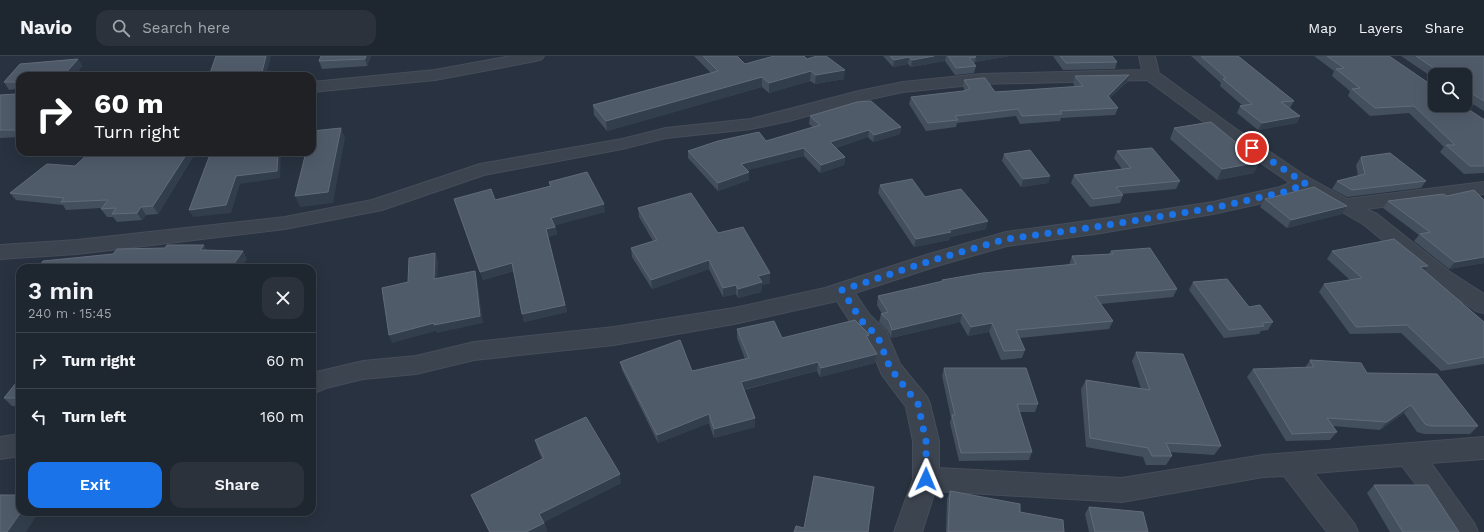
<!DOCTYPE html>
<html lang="en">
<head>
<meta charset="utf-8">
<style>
	:root { --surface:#1e2630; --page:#2b323c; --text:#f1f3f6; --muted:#a1a5ab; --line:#3c434c; --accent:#1a73e8 }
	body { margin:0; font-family:"Work Sans",sans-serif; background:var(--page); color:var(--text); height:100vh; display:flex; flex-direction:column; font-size:15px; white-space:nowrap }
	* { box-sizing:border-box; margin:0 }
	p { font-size:13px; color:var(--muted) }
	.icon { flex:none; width:22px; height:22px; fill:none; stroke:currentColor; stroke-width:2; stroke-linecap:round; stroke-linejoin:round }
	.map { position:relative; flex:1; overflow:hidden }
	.drawer { position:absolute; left:16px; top:208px; width:300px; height:252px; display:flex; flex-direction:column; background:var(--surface); border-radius:12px; box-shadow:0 4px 16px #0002,0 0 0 1px var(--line) }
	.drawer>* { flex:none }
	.hud { position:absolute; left:16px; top:16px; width:300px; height:84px; border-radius:12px; box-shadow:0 4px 16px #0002,0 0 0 1px var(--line); background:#202124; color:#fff; overflow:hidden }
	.tools { position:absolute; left:1428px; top:12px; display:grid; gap:8px }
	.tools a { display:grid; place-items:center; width:44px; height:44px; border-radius:8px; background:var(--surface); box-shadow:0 4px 16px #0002,0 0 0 1px var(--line); font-size:20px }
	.pin { position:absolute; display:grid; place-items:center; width:34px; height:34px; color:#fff; margin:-17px; border:2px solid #fff; border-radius:50%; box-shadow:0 1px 4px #0007 }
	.me { position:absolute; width:44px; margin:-22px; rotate:1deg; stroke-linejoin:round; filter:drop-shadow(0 0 3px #0008) }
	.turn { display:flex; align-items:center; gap:14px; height:84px; padding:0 12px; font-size:18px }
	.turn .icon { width:52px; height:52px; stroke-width:2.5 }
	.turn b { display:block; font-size:28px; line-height:34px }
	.round { display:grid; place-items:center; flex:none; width:42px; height:42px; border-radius:12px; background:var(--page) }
	.overview { display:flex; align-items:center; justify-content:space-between; height:68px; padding:0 12px }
	h1 { font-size:24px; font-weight:600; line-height:30px }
	.button { display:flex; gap:8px; margin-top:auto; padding:8px 12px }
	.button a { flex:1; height:46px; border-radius:12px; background:var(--accent); color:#fff; font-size:16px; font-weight:600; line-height:46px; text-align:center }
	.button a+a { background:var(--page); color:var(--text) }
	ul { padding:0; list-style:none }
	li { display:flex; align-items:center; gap:12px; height:56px; padding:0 12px; border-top:1px solid var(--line) }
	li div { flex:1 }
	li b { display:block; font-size:15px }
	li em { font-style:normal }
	header { display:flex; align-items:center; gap:24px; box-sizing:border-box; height:56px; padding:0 20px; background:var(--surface); border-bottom:1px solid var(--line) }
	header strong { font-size:19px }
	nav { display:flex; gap:22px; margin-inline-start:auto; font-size:14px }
	.search { width:280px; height:36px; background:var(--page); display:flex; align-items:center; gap:10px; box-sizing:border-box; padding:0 14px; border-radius:12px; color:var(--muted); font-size:15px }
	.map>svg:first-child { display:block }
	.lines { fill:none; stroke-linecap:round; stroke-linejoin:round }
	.street-casing { stroke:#464d5a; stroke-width:2 }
	.street { fill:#3c4450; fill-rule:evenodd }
	.wall { fill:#444f5e }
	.shaded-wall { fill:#333e4d }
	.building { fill:#505b6a; stroke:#616b79 }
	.route { stroke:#1a73e8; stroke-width:7; stroke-dasharray:0 12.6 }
</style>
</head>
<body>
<header>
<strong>Navio</strong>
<div class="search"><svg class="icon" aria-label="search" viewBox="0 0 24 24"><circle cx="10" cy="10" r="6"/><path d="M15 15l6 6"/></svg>Search here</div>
<nav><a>Map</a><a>Layers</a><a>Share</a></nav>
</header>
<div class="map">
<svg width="1484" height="476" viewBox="0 0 1484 476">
	<rect width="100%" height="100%" fill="#283240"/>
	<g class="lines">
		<defs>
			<g id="street">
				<polygon points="511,0 544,0 542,3 536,5 435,24 312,36 312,26 435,14"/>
				<polygon points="1139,0 1155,0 1159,17 1236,73 1304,119 1347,143 1484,126 1484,138 1366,153 1377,158 1450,216 1484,238 1484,257 1476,255 1434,226 1363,168 1305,135 1285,142 1213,158 1095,178 1007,190 940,209 855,237 869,258 886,275 900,308 927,341 930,348 939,385 939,412 1122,422 1263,399 1484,381 1484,403 1431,407 1474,467 1478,476 1448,476 1418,431 1402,410 1314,417 1354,467 1358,476 1327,476 1284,420 1263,421 1122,446 935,435 922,476 894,476 913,423 913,385 906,351 882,319 868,285 853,270 837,245 734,268 614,289 474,304 416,318 363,323 326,332 312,338 312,317 363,305 416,300 474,286 614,271 734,252 825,232 926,199 1006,176 1095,164 1213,146 1280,131 1290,127 1224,81 1147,24 981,28 903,36 861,45 789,65 751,73 666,82 622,93 484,119 382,154 285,173 77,198 0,203 0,189 77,184 285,161 372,144 480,108 622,83 666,72 751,63 859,35 903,26 981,18 1142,14"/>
				<polygon points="20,378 20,400 0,403 0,381"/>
			</g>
		</defs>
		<!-- street casing -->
		<use href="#street" class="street-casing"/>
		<!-- street -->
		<use href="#street" class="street"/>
	</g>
	<!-- wall -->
	<g class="wall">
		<polygon points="321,0 371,0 367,10 322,13 319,5"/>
		<polygon points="694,0 737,0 745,8 807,3 844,23 815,28 810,25 769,37 762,31 607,75 594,59 593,49 711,17"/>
		<polygon points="883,0 1010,0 975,6 974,8 976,10 974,17 955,19 945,5 911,11 908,8 893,11"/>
		<polygon points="1053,0 1112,0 1117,6 1115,13 1063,14"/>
		<polygon points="1191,0 1238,0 1294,45 1290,52 1300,60 1297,67 1258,74 1237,57 1240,50 1242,49 1220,30 1221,27"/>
		<polygon points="1314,0 1389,0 1435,49 1484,63 1484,117 1464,118 1440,96 1444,91 1409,57 1370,60 1348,40 1350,35 1332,20 1334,15"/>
		<polygon points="1401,0 1484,0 1484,55 1466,44 1465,45 1465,19 1435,19 1435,23"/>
		<polygon points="78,3 82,10 74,20 20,20 20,81 0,82 0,39 16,38 16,33 9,34 4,26 20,8"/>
		<polygon points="1075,20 1127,26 1110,42 1118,52 1115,59 1061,62 1060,65 1020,68 1016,60 957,67 956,71 926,75 909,48 911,41 965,35 963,31 964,24 995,36 1075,31 1073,27"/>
		<polygon points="810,60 901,71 900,78 873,86 868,81 836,92 845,101 844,109 820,117 804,100 747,114 749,124 718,135 688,102 688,95 766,85 813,71 809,68"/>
		<polygon points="1174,72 1254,117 1217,124 1170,83"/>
		<polygon points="1117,95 1180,125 1176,133 1122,138 1123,139 1120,147 1090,151 1071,127 1074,119 1122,113 1114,102"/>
		<polygon points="90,96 196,96 158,158 146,159 142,164 117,166 113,161 107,161 101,153 102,152 66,154 63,149 16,144 10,137 75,110"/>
		<polygon points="1004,98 1050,120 1048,127 1021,131 1002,105"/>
		<polygon points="1361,101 1426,125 1421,132 1347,141 1332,133 1337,125 1358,120 1356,109"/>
		<polygon points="549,126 605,156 555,169 557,178 548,181 567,256 524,266 514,215 483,224 454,143 495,144 550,130"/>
		<polygon points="880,129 925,141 986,173 950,181 949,184 914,191 878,137"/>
		<polygon points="1447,140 1484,207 1449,213 1414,185 1419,179 1383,152 1388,145"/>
		<polygon points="1265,143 1342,158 1287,172 1260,151"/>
		<polygon points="638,152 718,177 770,227 762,229 761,236 738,242 736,238 723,241 709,213 652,233 632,201 631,192 653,185 639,161"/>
		<polygon points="1111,195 1177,233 1173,241 1101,248 1113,265 1109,273 1020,282 1025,294 1022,302 1001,304 989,276 968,280 960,266 891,282 887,274 879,266 881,258 882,258 877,249 878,240 942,226 942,224 1069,209 1072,200 1109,198"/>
		<polygon points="1332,195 1428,210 1424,214 1484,266 1484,308 1441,315 1401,277 1350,278 1319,236 1324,228 1350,224 1327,203"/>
		<polygon points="1193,226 1249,251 1273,266 1268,274 1261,275 1259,278 1224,282 1189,234"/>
		<polygon points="737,273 782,282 869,279 868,284 875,307 820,321 817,315 744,334 755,362 755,371 714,382 709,367 658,387 622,314 620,306 692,315 745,303 737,282"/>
		<polygon points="1136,296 1221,390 1214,399 1170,396 1172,400 1166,409 1146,409 1143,401 1086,391 1081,333 1086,324 1141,333 1132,305"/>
		<polygon points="1310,304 1367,317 1478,370 1470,378 1424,378 1417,376 1404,357 1380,374 1333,370 1337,376 1330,384 1286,385 1247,321 1253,313 1305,312"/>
		<polygon points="944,312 1038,348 1035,356 1020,356 1032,396 1029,404 959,405 950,367 951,362 942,320"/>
		<polygon points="20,322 20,350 12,350 4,342"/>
		<polygon points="535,384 621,427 544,466 547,475 546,476 489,476 471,439 542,403 538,394"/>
		<polygon points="1374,429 1459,476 1390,476 1367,437"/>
		<polygon points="950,435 1020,456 1064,476 946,476 947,443"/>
		<polygon points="1089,451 1148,476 1089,476 1085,458"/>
	</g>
	<!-- shaded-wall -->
	<g class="shaded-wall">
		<polygon points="266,0 271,0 266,20 242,20 243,18"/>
		<polygon points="366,0 371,0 367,10 365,3"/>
		<polygon points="934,0 946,0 945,5 911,11 912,4"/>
		<polygon points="974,0 1010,0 975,6 976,1"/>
		<polygon points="909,1 908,8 893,11 894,4"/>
		<polygon points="78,3 82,10 74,20 63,20"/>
		<polygon points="845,14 844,23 815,28 816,19"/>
		<polygon points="811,15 810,25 769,37 769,27"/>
		<polygon points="1129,19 1127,26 1105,47 1108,40"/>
		<polygon points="762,21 762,31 607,75 606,65"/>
		<polygon points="1300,60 1297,67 1258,74 1262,67"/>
		<polygon points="20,68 20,80 15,74"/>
		<polygon points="901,71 900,78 873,86 874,79"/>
		<polygon points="341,72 345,82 333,147 300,151 295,140"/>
		<polygon points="869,74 868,81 829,94 830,86"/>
		<polygon points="804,92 804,100 741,116 741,108"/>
		<polygon points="188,96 196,96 158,158 153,150"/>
		<polygon points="278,96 281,96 280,122 240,128 231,157 193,161 189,154 236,120"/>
		<polygon points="845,101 844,109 820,117 821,109"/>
		<polygon points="1260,106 1254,117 1217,124 1222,113"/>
		<polygon points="749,116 749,124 718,135 718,127"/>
		<polygon points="1050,120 1048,127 1021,131 1023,123"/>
		<polygon points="604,148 605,156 553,170 551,162"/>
		<polygon points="1347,150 1342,158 1287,172 1291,164"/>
		<polygon points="141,151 146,159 142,164 137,157"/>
		<polygon points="988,165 986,173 950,181 949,184 914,191 916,183 949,174"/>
		<polygon points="555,171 557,178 548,181 546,173"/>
		<polygon points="204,189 208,196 200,194"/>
		<polygon points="243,195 247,203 241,212 231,212"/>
		<polygon points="435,197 438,205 437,230 434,223"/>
		<polygon points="1484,201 1484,207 1449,213 1455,206"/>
		<polygon points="709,204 709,213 652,233 651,224"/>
		<polygon points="512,207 514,215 483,224 480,216"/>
		<polygon points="1428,210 1422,218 1420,211"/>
		<polygon points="475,215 477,222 483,267 437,277 436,275 392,287 389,279 434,267"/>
		<polygon points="770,217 770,227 762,229 761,236 738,242 738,233 758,220"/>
		<polygon points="736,229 736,238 723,241 723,232"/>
		<polygon points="565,249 567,256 524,266 522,258"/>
		<polygon points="962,257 960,266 891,282 892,274"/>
		<polygon points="312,267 316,275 316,301 312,302"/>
		<polygon points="992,267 989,276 968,280 971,271"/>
		<polygon points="877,298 875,307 820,321 821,312"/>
		<polygon points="818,306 817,315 741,334 741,326"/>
		<polygon points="1411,349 1404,357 1380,374 1387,366"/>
		<polygon points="709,358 709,367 658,387 657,379"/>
		<polygon points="755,362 755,371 714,382 714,373"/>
		<polygon points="620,418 621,427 542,467 539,458"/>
		<polygon points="21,456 39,456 26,476 7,476"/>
		<polygon points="544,467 547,475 546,476 526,476"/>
	</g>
	<!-- building -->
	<g class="building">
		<polygon points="216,0 266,0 262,16 243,18 242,20 209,20"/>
		<polygon points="321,0 366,0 365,3 319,5"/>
		<polygon points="703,0 737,0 745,8 774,0 804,0 807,3 817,0 826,0 845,14 816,19 811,15 769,27 762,21 606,65 593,49 718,15"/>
		<polygon points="890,0 934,0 912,4 909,1 894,4"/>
		<polygon points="948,0 975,0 976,1 969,2 976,10 956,12"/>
		<polygon points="1060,0 1112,0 1117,6 1066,7"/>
		<polygon points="1201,0 1238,0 1294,45 1281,46 1300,60 1262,67 1240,50 1252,48 1223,23 1226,22"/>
		<polygon points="1327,0 1389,0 1433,30 1435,30 1435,49 1462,49 1483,63 1484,63 1484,110 1470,110 1446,89 1455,89 1414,50 1375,52 1352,33 1360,32 1336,13 1344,12"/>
		<polygon points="1416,0 1484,0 1484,45 1471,37 1469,37 1469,40 1465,40 1465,19 1441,19 1441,17"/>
		<polygon points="78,3 63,20 20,20 20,68 15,74 0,74 0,39 16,38 16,26 4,26 20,8"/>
		<polygon points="1129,19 1108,40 1118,52 1060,55 1062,58 1022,60 1018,53 955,60 958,64 928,67 911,41 963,35 970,33 964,24 983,22 985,22 995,36 1083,30 1075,20"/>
		<polygon points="871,45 901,71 874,79 869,74 830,86 845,101 821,109 804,92 741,108 749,116 718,127 688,95 718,85 759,76 766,85 820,69 810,60 857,46"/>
		<polygon points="1211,66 1260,106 1222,113 1174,72"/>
		<polygon points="341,72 328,136 295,140 306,96 312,96 312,75"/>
		<polygon points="1152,92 1180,125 1116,131 1123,139 1093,143 1074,119 1131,112 1117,95"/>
		<polygon points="1030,94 1050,120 1023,123 1004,98"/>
		<polygon points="90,96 188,96 153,150 141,151 137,157 112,158 116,152 101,153 108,144 61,146 64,142 10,137 47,108 75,110"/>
		<polygon points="211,96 278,96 277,115 236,120 226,149 189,154"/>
		<polygon points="1390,97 1426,125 1352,134 1337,125 1365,118 1361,101"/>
		<polygon points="587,116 604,148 551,162 555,171 546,173 565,249 522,258 512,207 480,216 454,143 491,133 495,144 551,130 549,126"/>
		<polygon points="912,123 925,141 961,133 988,165 949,174 951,176 916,183 880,129"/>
		<polygon points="1314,131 1347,150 1291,164 1265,143"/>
		<polygon points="1474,134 1484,144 1484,201 1455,206 1420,178 1430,176 1388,145 1443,138 1447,140"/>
		<polygon points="691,137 718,177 743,171 770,217 758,220 762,226 738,233 736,229 723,232 709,204 651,224 631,192 657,184 638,152"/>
		<polygon points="1394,183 1428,210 1420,211 1484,266 1484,301 1448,308 1407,269 1356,271 1324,228 1362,222 1332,195"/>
		<polygon points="167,189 204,189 200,194 243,195 231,212 38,212 43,205 113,198 117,193 165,192"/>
		<polygon points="1150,192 1177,233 1095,240 1113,265 1016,274 1025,294 1004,295 992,267 971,271 962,257 892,274 889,265 881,258 888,256 878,240 943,225 942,224 983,217 1076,208 1072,200 1113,198 1111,195"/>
		<polygon points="435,197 434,223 475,215 480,260 434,269 434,267 389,279 382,232 408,226 409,202"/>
		<polygon points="1227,223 1249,251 1260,249 1273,266 1262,267 1264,270 1229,274 1193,226"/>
		<polygon points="855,264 868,277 869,279 866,280 877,298 821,312 818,306 741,326 755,362 714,373 709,358 657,379 620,306 680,284 692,315 749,302 737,273 774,265 782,282"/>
		<polygon points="1136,296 1183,298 1221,390 1166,387 1172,400 1152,400 1148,392 1090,382 1086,324 1150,334"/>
		<polygon points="1310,304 1361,307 1367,317 1437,318 1478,370 1431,370 1425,368 1411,349 1387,366 1327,362 1337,376 1292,378 1253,313 1314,311"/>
		<polygon points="944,312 1026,312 1038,348 1017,348 1032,396 961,397 952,359 955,359"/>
		<polygon points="20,322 20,342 4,342"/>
		<polygon points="586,361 620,418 539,458 544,467 526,476 490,476 471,439 544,402 535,384"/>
		<polygon points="814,420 874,431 868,476 794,476 796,470 804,472"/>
		<polygon points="1374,429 1428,429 1459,476 1403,476"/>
		<polygon points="950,435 1020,448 1020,456 1063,464 1064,476 948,476"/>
		<polygon points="0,439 20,439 20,456 21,456 7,476 0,476"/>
		<polygon points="1089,451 1143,456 1148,476 1095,476"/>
	</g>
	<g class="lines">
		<!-- route -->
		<polyline class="route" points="926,423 926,385 918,348 890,312 878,281 861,264 842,234 933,204 1006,183 1095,171 1213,152 1284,136 1306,128 1252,92"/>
	</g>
</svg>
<div class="tools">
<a><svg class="icon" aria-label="search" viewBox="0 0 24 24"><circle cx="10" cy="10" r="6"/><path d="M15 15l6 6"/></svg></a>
</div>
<div class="pin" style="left:1252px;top:92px;background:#d93025"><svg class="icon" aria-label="arrive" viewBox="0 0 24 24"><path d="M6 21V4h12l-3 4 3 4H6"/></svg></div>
<svg class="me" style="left:926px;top:423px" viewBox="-20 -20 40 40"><path d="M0-17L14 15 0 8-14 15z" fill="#1a73e8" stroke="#fff" stroke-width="4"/></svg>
<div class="hud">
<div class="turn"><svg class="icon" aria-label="right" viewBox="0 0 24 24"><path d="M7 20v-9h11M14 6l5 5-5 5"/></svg><div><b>60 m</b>Turn right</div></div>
</div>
<section class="drawer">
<div class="overview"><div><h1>3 min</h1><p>240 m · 15:45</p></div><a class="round"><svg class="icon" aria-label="close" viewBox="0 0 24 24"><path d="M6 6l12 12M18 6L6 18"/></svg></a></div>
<ul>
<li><svg class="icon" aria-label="right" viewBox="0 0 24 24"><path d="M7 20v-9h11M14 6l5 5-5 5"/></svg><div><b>Turn right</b></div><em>60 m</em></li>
<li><svg class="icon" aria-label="left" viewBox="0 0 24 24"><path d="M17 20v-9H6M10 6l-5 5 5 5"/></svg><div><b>Turn left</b></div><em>160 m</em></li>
</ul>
<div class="button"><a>Exit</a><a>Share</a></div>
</section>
</div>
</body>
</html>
